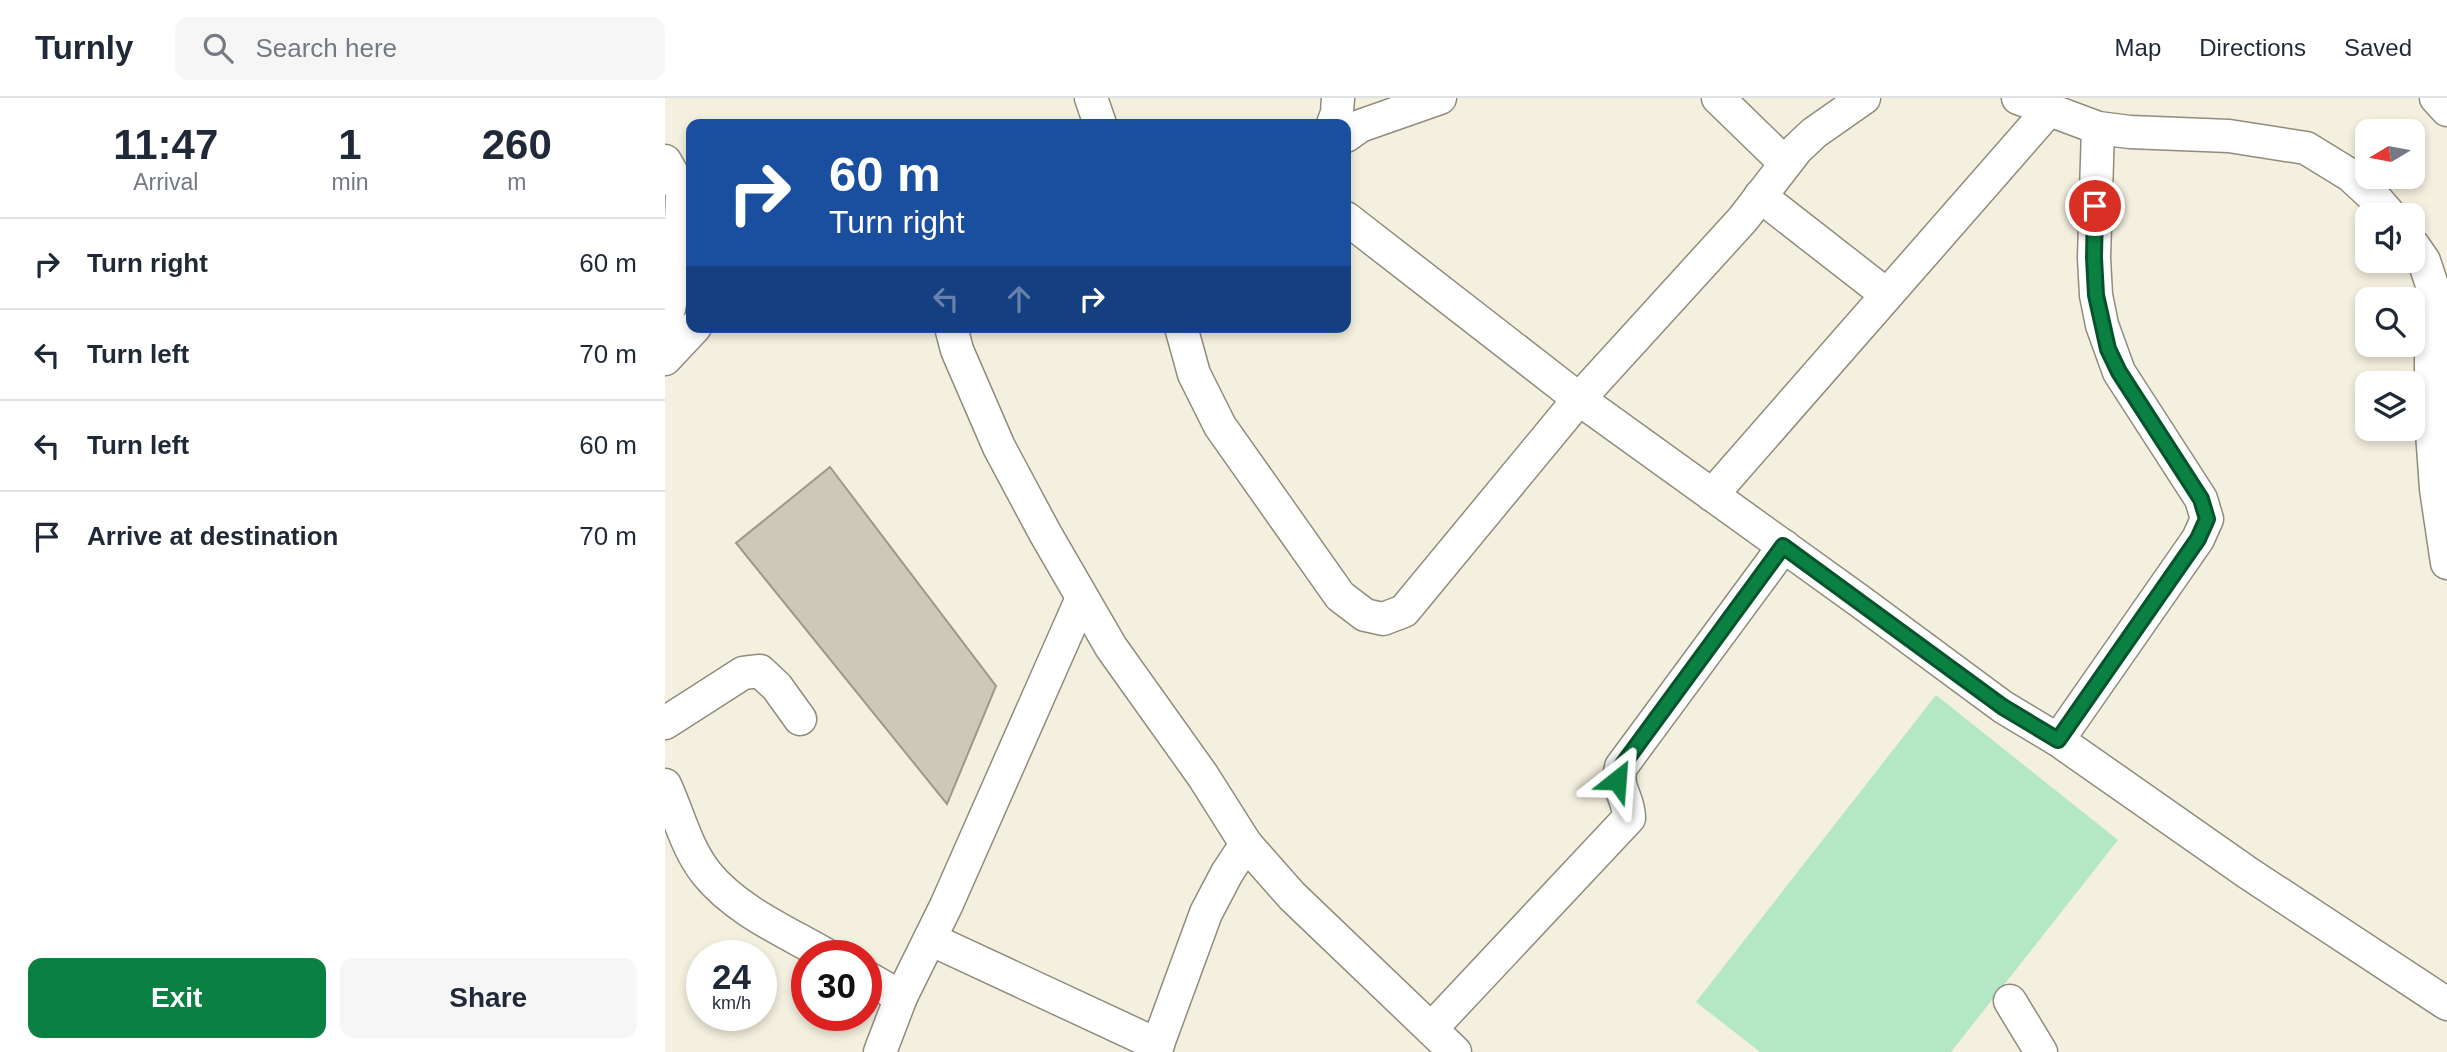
<!DOCTYPE html>
<html lang="en">
<head>
<meta charset="utf-8">
<style>
	:root { --surface:#fff; --page:#f6f6f7; --text:#1f2937; --muted:#747a83; --line:#e0e1e3; --accent:#0b8043 }
	body { margin:0; font-family:Helvetica,sans-serif; background:var(--page); color:var(--text); height:100vh; display:flex; flex-direction:column; font-size:26px; white-space:nowrap }
	* { box-sizing:border-box; margin:0 }
	p { font-size:23px; color:var(--muted) }
	.icon { flex:none; width:38px; height:38px; fill:none; stroke:currentColor; stroke-width:2; stroke-linecap:round; stroke-linejoin:round }
	.map { position:relative; flex:1; overflow:hidden }
	.drawer { display:flex; flex-direction:column; background:var(--surface); width:665px }
	.drawer>* { flex:none }
	.banner { position:absolute; left:21px; top:21px; width:665px; height:214px; border-radius:14px; box-shadow:0 4px 10px #0003; background:#1a4fa0; color:#fff; overflow:hidden }
	.needle { width:46px; rotate:260deg }
	.buttons { position:absolute; left:1690px; top:21px; display:grid; gap:14px }
	.buttons a { display:grid; place-items:center; width:70px; height:70px; border-radius:14px; background:var(--surface); box-shadow:0 4px 10px #0003; font-size:35px }
	.speed { position:absolute; left:21px; top:842px; display:flex; gap:14px; font-size:35px; font-weight:700; text-align:center }
	.speed>* { display:grid; place-content:center; width:91px; height:91px; border-radius:50%; background:var(--surface); box-shadow:0 4px 10px #0003; line-height:1 }
	.speed small { font-size:18px; font-weight:400 }
	.speed .limit { border:10px solid #d22; background:#fff; color:#111 }
	.pin { position:absolute; display:grid; place-items:center; width:60px; height:60px; color:#fff; margin:-30px; border:4px solid #fff; border-radius:50%; box-shadow:0 2px 7px #0007 }
	.me { position:absolute; width:77px; margin:-38px; rotate:28deg; stroke-linejoin:round; filter:drop-shadow(0 0 5px #0008) }
	.turn { display:flex; align-items:center; gap:24px; height:147px; padding:0 28px; font-size:32px }
	.turn .icon { width:91px; height:91px; stroke-width:2.5 }
	.turn b { display:block; font-size:49px; line-height:60px }
	.lanes { display:flex; align-items:center; height:66px; padding:0 28px; background:#0003; justify-content:center; gap:35px; direction:ltr }
	.lanes .off { opacity:.35 }
	.eta { display:flex; justify-content:space-evenly; align-items:center; height:119px; text-align:center }
	.eta b { font-size:42px; font-weight:600; line-height:49px }
	.action { display:flex; gap:14px; margin-top:auto; padding:14px 28px }
	.action a { flex:1; height:80px; border-radius:14px; background:var(--accent); color:#fff; font-size:28px; font-weight:600; line-height:80px; text-align:center }
	.action a+a { background:var(--page); color:var(--text) }
	ul { padding:0; list-style:none }
	li { display:flex; align-items:center; gap:21px; height:91px; padding:0 28px; border-top:2px solid var(--line) }
	li div { flex:1 }
	li b { display:block; font-size:26px }
	li em { font-style:normal }
	header { display:flex; align-items:center; gap:42px; box-sizing:border-box; height:98px; padding:0 35px; background:var(--surface); border-bottom:2px solid var(--line) }
	header strong { font-size:33px }
	nav { display:flex; gap:38px; margin-inline-start:auto; font-size:24px }
	.search { width:490px; height:63px; background:var(--page); display:flex; align-items:center; gap:18px; box-sizing:border-box; padding:0 24px; border-radius:14px; color:var(--muted); font-size:26px }
	main { display:flex; flex:1; min-height:0 }
	.map>svg:first-child { display:block }
	.green { fill:#b4e7c6 }
	.building { fill:#cdc9b9; stroke:#9d9989; stroke-width:2 }
	.lines { fill:none; stroke-linecap:round; stroke-linejoin:round }
	.minor-casing { stroke:#908c7c; stroke-width:35 }
	.minor { stroke:#fff; stroke-width:32 }
	.route-casing { stroke:#07532c; stroke-width:18 }
	.route { stroke:#0b8043; stroke-width:12 }
</style>
</head>
<body>
<header>
<strong>Turnly</strong>
<div class="search"><svg class="icon" aria-label="search" viewBox="0 0 24 24"><circle cx="10" cy="10" r="6"/><path d="M15 15l6 6"/></svg>Search here</div>
<nav><a>Map</a><a>Directions</a><a>Saved</a></nav>
</header>
<main>
<section class="drawer">
<div class="eta">
<div><b>11:47</b><p>Arrival</p></div>
<div><b>1</b><p>min</p></div>
<div><b>260</b><p>m</p></div>
</div>
<ul>
<li><svg class="icon" aria-label="right" viewBox="0 0 24 24"><path d="M7 20v-9h11M14 6l5 5-5 5"/></svg><div><b>Turn right</b></div><em>60 m</em></li>
<li><svg class="icon" aria-label="left" viewBox="0 0 24 24"><path d="M17 20v-9H6M10 6l-5 5 5 5"/></svg><div><b>Turn left</b></div><em>70 m</em></li>
<li><svg class="icon" aria-label="left" viewBox="0 0 24 24"><path d="M17 20v-9H6M10 6l-5 5 5 5"/></svg><div><b>Turn left</b></div><em>60 m</em></li>
<li><svg class="icon" aria-label="arrive" viewBox="0 0 24 24"><path d="M6 21V4h12l-3 4 3 4H6"/></svg><div><b>Arrive at destination</b></div><em>70 m</em></li>
</ul>
<div class="action"><a>Exit</a><a>Share</a></div>
</section>
<div class="map">
<svg width="1782" height="954" viewBox="0 0 1782 954">
	<rect width="100%" height="100%" fill="#f4f0df"/>
	<!-- green -->
	<polygon class="green" points="1271,597 1453,742 1286,954 1095,954 1031,904"/>
	<!-- building -->
	<polygon class="building" points="165,369 331,588 282,706 71,445"/>
	<g class="lines">
		<defs>
			<g id="minor">
				<polyline points="426,0 435,26"/>
				<polyline points="1053,0 1120,65"/>
				<polyline points="1353,0 1433,30 1465,34 1564,38 1641,50 1685,77 1711,101 1725,117"/>
				<polyline points="1771,0 1782,12"/>
				<polyline points="668,26 672,15 673,0"/>
				<polyline points="681,38 695,28 775,0"/>
				<polyline points="0,63 25,107"/>
				<polyline points="1095,98 1222,197"/>
				<polyline points="681,120 914,301 1196,504 1338,609 1393,642 1583,775 1782,906"/>
				<polyline points="1748,147 1759,163 1770,196 1766,243 1766,320 1771,391 1782,465"/>
				<path d="M 0,228 C 11,183 17,136 17,90"/>
				<polyline points="286,229 292,252 334,349 380,435 446,549 538,678 581,746 627,798 790,954"/>
				<polyline points="516,229 529,276 555,328 675,498 700,517 718,521 739,513 914,301 1078,121 1132,51 1149,35 1199,0"/>
				<polyline points="0,261 30,229"/>
				<polyline points="1047,397 1383,13"/>
				<polyline points="0,625 78,575 95,573 112,589 135,621"/>
				<polyline points="1393,642 1533,441 1542,421 1536,401 1454,274 1437,227 1431,197 1429,160 1433,30"/>
				<path d="M 0,687 C 14,717 21,750 42,776 C 72,813 122,834 163,858"/>
				<polyline points="265,841 493,947"/>
				<polyline points="201,879 236,899"/>
				<polyline points="1345,903 1376,954"/>
				<path d="M 766,931 L 964,720 C 964,699 950,691 956,669 L 1119,448"/>
				<polyline points="215,954 236,899 281,808 417,500"/>
				<polyline points="490,954 541,815 562,775 581,746"/>
			</g>
		</defs>
		<!-- minor casing -->
		<use href="#minor" class="minor-casing"/>
		<!-- minor -->
		<use href="#minor" class="minor"/>
	</g>
	<g class="lines">
		<defs>
			<polyline id="route" points="952,682 956,669 1118,448 1338,609 1393,642 1533,441 1542,421 1536,401 1454,274 1443,251 1431,197 1429,160 1430,108"/>
		</defs>
		<!-- route casing -->
		<use href="#route" class="route-casing"/>
		<!-- route -->
		<use href="#route" class="route"/>
	</g>
</svg>
<div class="buttons">
<a><svg class="needle" viewBox="-14 -14 28 28"><path d="M0-13l5 13h-10z" fill="#e53935"/><path d="M0 13l5-13h-10z" fill="#747a83"/></svg></a>
<a><svg class="icon" aria-label="sound" viewBox="0 0 24 24"><path d="M4 9h4l5-4v14l-5-4H4zM17 9q2 3 0 6"/></svg></a>
<a><svg class="icon" aria-label="search" viewBox="0 0 24 24"><circle cx="10" cy="10" r="6"/><path d="M15 15l6 6"/></svg></a>
<a><svg class="icon" aria-label="layers" viewBox="0 0 24 24"><path d="M12 4l9 5-9 5-9-5zM3 14l9 5 9-5"/></svg></a>
</div>
<div class="speed"><div>24<small>km/h</small></div><div class="limit">30</div></div>
<div class="pin" style="left:1430px;top:108px;background:#d93025"><svg class="icon" aria-label="arrive" viewBox="0 0 24 24"><path d="M6 21V4h12l-3 4 3 4H6"/></svg></div>
<svg class="me" style="left:952px;top:682px" viewBox="-20 -20 40 40"><path d="M0-17L14 15 0 8-14 15z" fill="#0b8043" stroke="#fff" stroke-width="4"/></svg>
<div class="banner">
<div class="turn"><svg class="icon" aria-label="right" viewBox="0 0 24 24"><path d="M7 20v-9h11M14 6l5 5-5 5"/></svg><div><b>60 m</b>Turn right</div></div>
<div class="lanes"><svg class="icon off" aria-label="left" viewBox="0 0 24 24"><path d="M17 20v-9H6M10 6l-5 5 5 5"/></svg><svg class="icon off" aria-label="ahead" viewBox="0 0 24 24"><path d="M12 20V5M6 11l6-6 6 6"/></svg><svg class="icon" aria-label="right" viewBox="0 0 24 24"><path d="M7 20v-9h11M14 6l5 5-5 5"/></svg></div>
</div>
</div>
</main>
</body>
</html>
